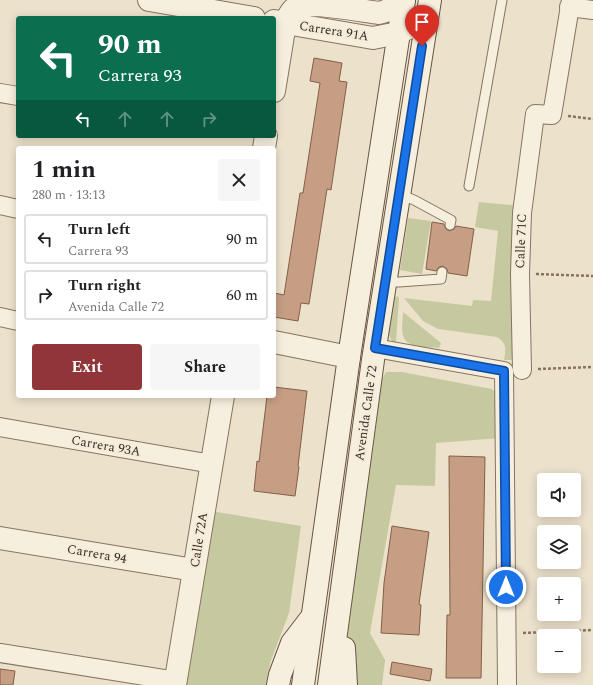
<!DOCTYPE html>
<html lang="en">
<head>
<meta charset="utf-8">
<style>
	:root { --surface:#fff; --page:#f6f6f6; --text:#202124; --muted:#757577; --line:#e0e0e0; --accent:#913539 }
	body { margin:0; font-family:Spectral,serif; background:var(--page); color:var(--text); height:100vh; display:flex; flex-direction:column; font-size:15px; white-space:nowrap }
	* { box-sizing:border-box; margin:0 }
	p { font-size:13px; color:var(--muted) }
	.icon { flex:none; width:22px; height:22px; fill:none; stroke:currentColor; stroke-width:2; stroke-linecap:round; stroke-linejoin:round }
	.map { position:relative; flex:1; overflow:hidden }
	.details { position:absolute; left:16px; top:146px; width:260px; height:252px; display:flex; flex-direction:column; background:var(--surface); border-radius:4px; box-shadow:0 2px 10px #0003 }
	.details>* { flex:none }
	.guide { position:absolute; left:16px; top:16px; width:260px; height:122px; border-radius:4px; box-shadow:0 2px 10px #0003; background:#0b6e4f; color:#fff; overflow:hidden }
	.controls { position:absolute; left:537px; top:473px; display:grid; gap:8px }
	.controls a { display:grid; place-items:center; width:44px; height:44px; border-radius:4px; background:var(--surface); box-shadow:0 2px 10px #0003; font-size:20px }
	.pin { position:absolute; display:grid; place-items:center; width:34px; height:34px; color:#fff; margin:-41px -17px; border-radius:50% 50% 50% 0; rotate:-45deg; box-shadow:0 0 4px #0007 }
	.pin .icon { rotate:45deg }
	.me { position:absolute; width:44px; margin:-22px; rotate:0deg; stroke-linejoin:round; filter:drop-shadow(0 0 3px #0008) }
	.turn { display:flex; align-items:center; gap:14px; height:84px; padding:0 16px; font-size:18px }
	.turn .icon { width:52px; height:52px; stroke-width:2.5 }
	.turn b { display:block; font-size:28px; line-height:34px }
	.lanes { display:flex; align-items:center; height:38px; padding:0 16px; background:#0003; justify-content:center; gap:20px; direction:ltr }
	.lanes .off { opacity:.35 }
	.round { display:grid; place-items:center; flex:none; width:42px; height:42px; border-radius:4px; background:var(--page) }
	.headline { display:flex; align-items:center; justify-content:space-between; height:68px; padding:0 16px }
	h1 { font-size:24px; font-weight:700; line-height:30px }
	.action { display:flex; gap:8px; margin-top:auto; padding:8px 16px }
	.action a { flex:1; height:46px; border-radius:4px; background:var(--accent); color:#fff; font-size:16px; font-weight:700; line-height:46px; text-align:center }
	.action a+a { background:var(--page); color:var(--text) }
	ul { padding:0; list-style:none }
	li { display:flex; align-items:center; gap:12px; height:50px; margin:0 8px 6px; padding:0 8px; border:2px solid var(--line); border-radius:4px }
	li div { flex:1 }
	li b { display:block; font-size:15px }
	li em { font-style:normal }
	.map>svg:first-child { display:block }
	.green { fill:#c6c99f }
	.building { fill:#c69e84; stroke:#855e48 }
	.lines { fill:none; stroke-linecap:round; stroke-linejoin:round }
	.service-casing { stroke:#877460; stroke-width:11 }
	.minor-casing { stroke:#877460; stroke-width:20 }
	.tertiary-casing { stroke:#877460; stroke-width:24 }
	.secondary-casing { stroke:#695543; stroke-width:24 }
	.path { stroke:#877460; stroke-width:2.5; stroke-dasharray:3 2; stroke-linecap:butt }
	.service { stroke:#f7efde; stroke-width:9 }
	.minor { stroke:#f7efde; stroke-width:18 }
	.tertiary { stroke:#f7efde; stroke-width:22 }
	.secondary { stroke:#f7efde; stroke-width:22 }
	.route-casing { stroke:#114b97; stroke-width:10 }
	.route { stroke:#1a73e8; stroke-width:7 }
	.labels { text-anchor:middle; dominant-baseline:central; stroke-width:4; stroke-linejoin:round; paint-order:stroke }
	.street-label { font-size:13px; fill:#392d22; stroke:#f4ebda }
</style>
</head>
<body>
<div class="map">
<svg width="593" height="685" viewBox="0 0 593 685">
	<rect width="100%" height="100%" fill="#ece1cb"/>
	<!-- green -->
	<g class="green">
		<path d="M 479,202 L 520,206 L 515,360 L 504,360 C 506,349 507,343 497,337 L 438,329 L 423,321 L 404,298 L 472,306 L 473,300 L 491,301 L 498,231 L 475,227 Z"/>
		<polygon points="408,218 431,221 422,274 400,270"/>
		<path d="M 397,296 L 399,298 L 396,342 L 395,343 C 383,337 392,310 394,298 Z"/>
		<path d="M 403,312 L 441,343 L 439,348 C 428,347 406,349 403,335 C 401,328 403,319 403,312 Z"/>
		<polygon points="386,372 402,372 492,389 497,394 500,438 436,443 435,486 396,485 370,633 385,660 382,685 353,685 347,623 380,383"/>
		<polygon points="211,511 301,526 289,613 270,663 266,685 184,685"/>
	</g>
	<!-- building -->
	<g class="building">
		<polygon points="314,58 342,63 339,81 347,82 331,190 327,189 309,304 301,303 298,321 274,317 274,293 284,295 300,193 303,193 320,83 310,81"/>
		<polygon points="432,222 444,224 446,229 449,231 454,229 456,226 474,229 467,276 448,273 447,269 443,266 439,267 436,271 426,269"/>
		<polygon points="274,387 307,391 298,466 299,467 295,496 254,491 257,461 259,462 267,396 274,396"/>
		<polygon points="449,456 485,457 481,678 446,678 447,615 450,615"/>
		<polygon points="392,526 429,532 419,604 421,605 419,635 381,633 384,583"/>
		<polygon points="392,662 432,669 430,681 390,674"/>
		<polygon points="0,669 15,671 13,685 0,685"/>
	</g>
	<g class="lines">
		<defs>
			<g id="service">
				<polyline points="469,186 502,0"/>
				<polyline points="399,194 414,200 451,220 450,225"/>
				<polyline points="385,282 399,282 441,279 442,272"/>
			</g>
			<g id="minor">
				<polyline points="569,7 593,10"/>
				<polyline points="0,93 18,96"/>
				<polyline points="0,205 18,209"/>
				<polyline points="0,317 18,321"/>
				<polyline points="375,348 504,371 507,685"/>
				<polyline points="522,370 520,274 522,213 535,114 552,115 571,0"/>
				<polyline points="0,427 212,464"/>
				<polyline points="0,653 176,681"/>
			</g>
			<g id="tertiary">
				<polyline points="149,0 254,18"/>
				<polyline points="274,21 373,38 398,33 427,19"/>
				<path d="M 274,91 L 285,23 C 288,18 290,11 295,8 C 307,0 362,11 379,13 L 386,11 L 404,0"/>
				<polyline points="264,148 266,136"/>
				<polyline points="274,342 349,357"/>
				<polyline points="0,538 194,570"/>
				<polyline points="175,685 223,396"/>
			</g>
			<g id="secondary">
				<polyline points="344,648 346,685"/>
				<polyline points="278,685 280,675 292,643 312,617"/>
				<polyline points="303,685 349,357 404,0"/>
				<polyline points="329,685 373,360 430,0"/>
			</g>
		</defs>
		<!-- service casing -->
		<use href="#service" class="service-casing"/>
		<!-- minor casing -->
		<use href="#minor" class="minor-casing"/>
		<!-- tertiary casing -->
		<use href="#tertiary" class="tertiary-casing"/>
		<!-- secondary casing -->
		<use href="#secondary" class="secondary-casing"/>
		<!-- path -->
		<g class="path">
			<polyline points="568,116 593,119"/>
			<polyline points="536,274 593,276"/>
			<polyline points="538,369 593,367"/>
			<polyline points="523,633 593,630"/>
		</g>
		<!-- service -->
		<use href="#service" class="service"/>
		<!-- minor -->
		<use href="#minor" class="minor"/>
		<!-- tertiary -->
		<use href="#tertiary" class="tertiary"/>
		<!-- secondary -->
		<use href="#secondary" class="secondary"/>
	</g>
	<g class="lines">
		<defs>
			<polyline id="route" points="422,46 375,348 504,371 506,587"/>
		</defs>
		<!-- route casing -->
		<use href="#route" class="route-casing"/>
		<!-- route -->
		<use href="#route" class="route"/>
	</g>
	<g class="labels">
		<!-- street labels -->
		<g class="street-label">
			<text transform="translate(334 31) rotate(9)">Carrera 91A</text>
			<text transform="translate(521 241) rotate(-88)">Calle 71C</text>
			<text transform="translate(366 413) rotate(-82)">Avenida Calle 72</text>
			<text transform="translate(106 446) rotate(10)">Carrera 93A</text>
			<text transform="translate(199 540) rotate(-81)">Calle 72A</text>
			<text transform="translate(97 554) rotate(10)">Carrera 94</text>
		</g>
	</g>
</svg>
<div class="controls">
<a><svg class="icon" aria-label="sound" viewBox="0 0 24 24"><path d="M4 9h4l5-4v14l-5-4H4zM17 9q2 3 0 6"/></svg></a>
<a><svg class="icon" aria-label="layers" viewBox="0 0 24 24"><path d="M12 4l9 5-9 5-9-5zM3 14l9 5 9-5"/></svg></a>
<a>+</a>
<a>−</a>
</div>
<div class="pin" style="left:422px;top:46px;background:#d93025"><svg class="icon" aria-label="arrive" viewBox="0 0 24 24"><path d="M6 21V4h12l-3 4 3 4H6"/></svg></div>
<svg class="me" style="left:506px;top:587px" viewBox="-20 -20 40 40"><circle r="17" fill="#1a73e8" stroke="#fff" stroke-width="3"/><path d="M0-11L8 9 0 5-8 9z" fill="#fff"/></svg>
<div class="guide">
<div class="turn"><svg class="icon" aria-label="left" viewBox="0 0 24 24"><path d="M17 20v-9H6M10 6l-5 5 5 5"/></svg><div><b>90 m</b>Carrera 93</div></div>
<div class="lanes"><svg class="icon" aria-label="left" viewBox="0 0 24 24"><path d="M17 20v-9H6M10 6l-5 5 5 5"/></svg><svg class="icon off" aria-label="ahead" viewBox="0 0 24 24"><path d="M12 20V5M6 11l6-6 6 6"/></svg><svg class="icon off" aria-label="ahead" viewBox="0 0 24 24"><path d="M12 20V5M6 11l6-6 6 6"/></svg><svg class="icon off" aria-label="right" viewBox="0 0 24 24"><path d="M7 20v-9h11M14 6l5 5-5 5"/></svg></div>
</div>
<section class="details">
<div class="headline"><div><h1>1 min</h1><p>280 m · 13:13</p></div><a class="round"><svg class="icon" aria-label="close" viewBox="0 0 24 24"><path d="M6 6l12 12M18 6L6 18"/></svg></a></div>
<ul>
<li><svg class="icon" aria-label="left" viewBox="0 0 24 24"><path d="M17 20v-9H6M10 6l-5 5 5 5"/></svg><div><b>Turn left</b><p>Carrera 93</p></div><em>90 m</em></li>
<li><svg class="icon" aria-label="right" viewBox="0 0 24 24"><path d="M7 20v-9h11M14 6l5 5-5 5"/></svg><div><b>Turn right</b><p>Avenida Calle 72</p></div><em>60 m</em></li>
</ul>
<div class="action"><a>Exit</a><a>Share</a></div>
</section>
</div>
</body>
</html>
